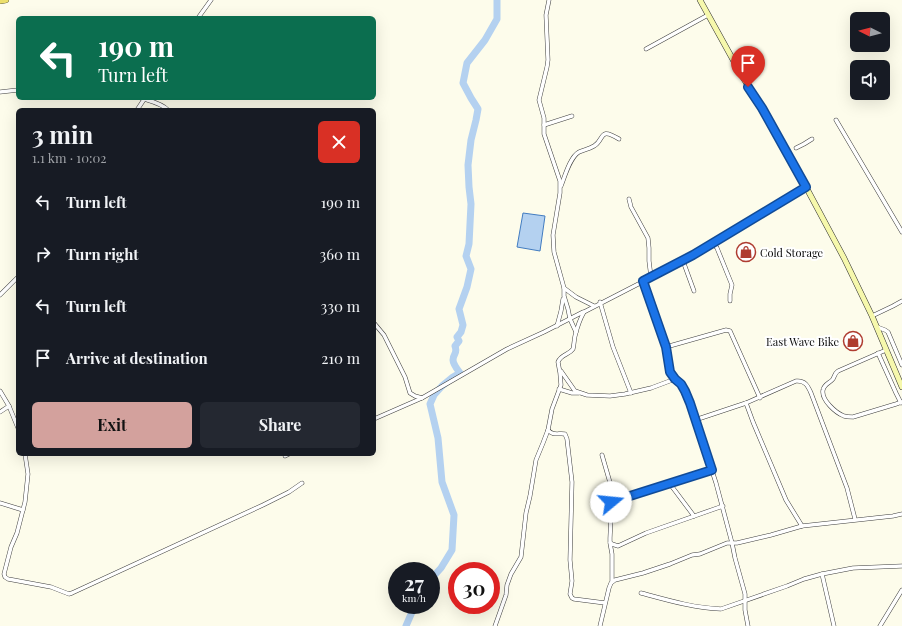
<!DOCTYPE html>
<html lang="en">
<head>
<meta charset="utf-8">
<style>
	:root { --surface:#171b24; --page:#242831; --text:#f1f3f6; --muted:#9ea1a6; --accent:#d3a19d }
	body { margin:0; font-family:"Playfair Display",serif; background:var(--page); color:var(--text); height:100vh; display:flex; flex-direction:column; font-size:15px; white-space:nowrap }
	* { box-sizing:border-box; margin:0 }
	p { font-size:13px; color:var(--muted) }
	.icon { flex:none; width:22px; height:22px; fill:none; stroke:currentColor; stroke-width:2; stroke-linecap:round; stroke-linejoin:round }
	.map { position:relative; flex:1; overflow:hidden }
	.drawer { position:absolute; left:16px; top:108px; width:360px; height:348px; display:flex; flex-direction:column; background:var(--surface); border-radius:6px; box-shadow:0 4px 16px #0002 }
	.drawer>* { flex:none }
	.banner { position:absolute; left:16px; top:16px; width:360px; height:84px; border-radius:6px; box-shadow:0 4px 16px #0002; background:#0b6e4f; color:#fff; overflow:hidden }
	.needle { width:26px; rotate:276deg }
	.buttons { position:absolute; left:850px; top:12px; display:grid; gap:8px }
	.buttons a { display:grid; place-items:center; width:40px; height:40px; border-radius:6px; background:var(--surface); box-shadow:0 4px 16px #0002; font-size:20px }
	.speed { position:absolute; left:388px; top:562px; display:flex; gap:8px; font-size:20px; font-weight:700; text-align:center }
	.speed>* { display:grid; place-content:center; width:52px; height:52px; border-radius:50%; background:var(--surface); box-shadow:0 4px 16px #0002; line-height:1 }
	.speed small { font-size:10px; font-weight:400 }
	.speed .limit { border:6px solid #d22; background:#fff; color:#111 }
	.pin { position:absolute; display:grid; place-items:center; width:34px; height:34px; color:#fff; margin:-41px -17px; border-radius:50% 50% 50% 0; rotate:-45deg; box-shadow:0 0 4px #0007 }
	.pin .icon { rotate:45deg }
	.me { position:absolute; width:44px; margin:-22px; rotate:73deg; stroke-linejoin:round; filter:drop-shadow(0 0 3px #0008) }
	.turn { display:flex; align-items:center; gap:14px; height:84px; padding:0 16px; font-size:18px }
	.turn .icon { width:52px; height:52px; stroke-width:2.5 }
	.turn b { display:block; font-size:28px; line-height:34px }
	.round { display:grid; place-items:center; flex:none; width:42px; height:42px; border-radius:6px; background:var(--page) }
	.summary { display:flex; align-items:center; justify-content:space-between; height:68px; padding:0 16px }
	h1 { font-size:24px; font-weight:700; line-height:30px }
	.button { display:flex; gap:8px; margin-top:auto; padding:8px 16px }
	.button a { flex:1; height:46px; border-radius:6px; background:var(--accent); color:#111; font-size:16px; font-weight:700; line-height:46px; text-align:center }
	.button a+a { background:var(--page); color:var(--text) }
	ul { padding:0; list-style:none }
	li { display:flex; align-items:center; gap:12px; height:52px; padding:0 16px }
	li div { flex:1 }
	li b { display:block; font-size:15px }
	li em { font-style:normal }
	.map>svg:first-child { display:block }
	.water { fill:#b4d1f0; stroke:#427cc1 }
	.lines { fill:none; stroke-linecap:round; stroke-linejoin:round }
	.river { stroke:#b4d1f0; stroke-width:7 }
	.street-casing { stroke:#3e3e3e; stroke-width:4.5 }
	.secondary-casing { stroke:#2d2d2d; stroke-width:6 }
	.primary-casing { stroke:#1c1c1c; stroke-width:6 }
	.street { stroke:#fff; stroke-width:3.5 }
	.secondary { stroke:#f6f8ac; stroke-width:5 }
	.primary { stroke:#ecdf6c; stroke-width:5.5 }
	.route-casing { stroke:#114b97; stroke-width:10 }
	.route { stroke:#1a73e8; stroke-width:7 }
	.labels { text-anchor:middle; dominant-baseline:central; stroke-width:4; stroke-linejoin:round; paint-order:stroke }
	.poi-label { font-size:11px; fill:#0b0b0b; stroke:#fff; text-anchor:start }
</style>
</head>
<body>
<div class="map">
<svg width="902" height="626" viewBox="0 0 902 626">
	<rect width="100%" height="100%" fill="#fdfceb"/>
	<!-- water -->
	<polygon class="water" points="523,213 545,216 540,251 517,247"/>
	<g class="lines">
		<!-- river -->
		<g class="river">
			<path d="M 431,579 L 441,568 L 452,550 L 454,515 L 442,482 L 438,438 L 430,404 L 434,395 L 442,386 L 453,377 L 460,373 C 457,369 453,364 453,360 C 453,353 458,354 455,346 L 459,341 L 457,337 L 461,332 L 463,325 L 459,309 L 467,287 L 471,269 L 466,256 L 469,244 L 471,204 L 469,187 L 468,165 L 471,140 L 476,120 L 478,109 L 471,98 L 463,83 L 467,63 L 485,40 L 497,19 L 497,0"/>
			<polyline points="406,626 415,605"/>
		</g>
		<defs>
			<g id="street">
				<polyline points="549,0 546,15 548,60 547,67 539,100 544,118 544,134 560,181 560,193 553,235 554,252 564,288 576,297 594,306"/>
				<polyline points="198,18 211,0"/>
				<polyline points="646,49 708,15"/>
				<polyline points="0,92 18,90"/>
				<path d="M 141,98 C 150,101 161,103 168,110"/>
				<polyline points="137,110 145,98"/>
				<polyline points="836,120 902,232"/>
				<polyline points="544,125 572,116"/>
				<polyline points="796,148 804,144 812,139"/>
				<path d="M 561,186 C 565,176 570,157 579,152 C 583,150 589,149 594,146 C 605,140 598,126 619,139"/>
				<polyline points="629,199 631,207 648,238 649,248 649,261 651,277"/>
				<polyline points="713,243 717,248 732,285 730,294 730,301"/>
				<polyline points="683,261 694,291"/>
				<polyline points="643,281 666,347 670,372 675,379 683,387 690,403 716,483 732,543 735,558 745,594 745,610 748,626"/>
				<polyline points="564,288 564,296 568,309 570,319 576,332"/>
				<polyline points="0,295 18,277"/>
				<polyline points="600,302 613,347 631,393"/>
				<polyline points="872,316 893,306 902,301"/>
				<polyline points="374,323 384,335 405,377 410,393 415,396 422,398"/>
				<polyline points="557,326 561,311 563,299"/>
				<polyline points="877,327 885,330 888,332 902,365"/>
				<polyline points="666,347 726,330 730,331 760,398"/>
				<path d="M 886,350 L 838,371 C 835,373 835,375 833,379 C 830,383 824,384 823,390 C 821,400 836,413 844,416 C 847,417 850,417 853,417 L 896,404 L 902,402"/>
				<polyline points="878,353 896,393 901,403"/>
				<polyline points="561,371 575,391 587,395 610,396 625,394 651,388 675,379"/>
				<polyline points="559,389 572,393 579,393"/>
				<polyline points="0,391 9,406 18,428"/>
				<polyline points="746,403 753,422 786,500 802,526"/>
				<polyline points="0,412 9,406"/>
				<polyline points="374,419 422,398 507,349 544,332 583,312"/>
				<path d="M 695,420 L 746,403 L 796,381 C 805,380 808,386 811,393 L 847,488 L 855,519"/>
				<path d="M 548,430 C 553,436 558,433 565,434 L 567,439 L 572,482 L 570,560 L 572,581 L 570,594 L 572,598 L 574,599 L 605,603"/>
				<polyline points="25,454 28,474 25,502 17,533 11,547 4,574 5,577 8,579 51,587 69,594 72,593 263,505 289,492 302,483"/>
				<polyline points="602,455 611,486 612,493 610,538 610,542 612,544 618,546 646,533 723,506"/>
				<polyline points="285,456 289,454"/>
				<polyline points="670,484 694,516"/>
				<polyline points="0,503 23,510"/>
				<polyline points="611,503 712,470"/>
				<polyline points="610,543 612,554 612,581"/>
				<polyline points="822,574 834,626"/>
				<path d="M 641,593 C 667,600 694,608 721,609 L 787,586 L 804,579 L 822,574 L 853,568 L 902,566"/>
				<path d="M 495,626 L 506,595 L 507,585 L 511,574 L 521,557 L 526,513 L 530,496 L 536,460 L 543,443 L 548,430 L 552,409 L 561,385 L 560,373 L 558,362 C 561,354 569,355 573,349 C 574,346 574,340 575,336 C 577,328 580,319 584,312 L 683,261 L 806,187"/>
				<polyline points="600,626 609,588 611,583 615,580 643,573 670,564 692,555 700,554 727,543 737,543 771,535 802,526 893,516 902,514"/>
				<polyline points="880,626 902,590"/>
			</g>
			<polyline id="secondary" points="700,0 742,76 762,108 806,187 844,258 872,316 902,387"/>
			<polyline id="primary" points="0,1 6,0"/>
		</defs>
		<!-- street casing -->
		<use href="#street" class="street-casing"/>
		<!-- secondary casing -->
		<use href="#secondary" class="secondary-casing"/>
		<!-- primary casing -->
		<use href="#primary" class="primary-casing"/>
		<!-- street -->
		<use href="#street" class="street"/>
		<!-- secondary -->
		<use href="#secondary" class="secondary"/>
		<!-- primary -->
		<use href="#primary" class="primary"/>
	</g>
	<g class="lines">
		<defs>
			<polyline id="route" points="611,502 712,470 690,403 685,391 681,384 675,379 670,372 666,347 643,281 693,255 806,187 762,108 748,87"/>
		</defs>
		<!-- route casing -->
		<use href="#route" class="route-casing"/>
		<!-- route -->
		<use href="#route" class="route"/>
	</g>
	<!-- icons -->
	<defs>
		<symbol id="shop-ring" viewBox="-11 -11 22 22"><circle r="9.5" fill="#fff" stroke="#af3c30" stroke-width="1.5"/><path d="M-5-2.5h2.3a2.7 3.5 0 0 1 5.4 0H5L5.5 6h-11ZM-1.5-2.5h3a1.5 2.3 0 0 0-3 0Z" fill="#af3c30"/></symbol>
	</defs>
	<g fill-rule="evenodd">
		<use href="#shop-ring" x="735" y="241" width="22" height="22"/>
		<use href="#shop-ring" x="842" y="330" width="22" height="22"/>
	</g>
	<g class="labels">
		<!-- poi labels -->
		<g class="poi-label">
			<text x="760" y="252">Cold Storage</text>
			<text x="839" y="341" text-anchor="end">East Wave Bike</text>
		</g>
	</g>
</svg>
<div class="buttons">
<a><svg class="needle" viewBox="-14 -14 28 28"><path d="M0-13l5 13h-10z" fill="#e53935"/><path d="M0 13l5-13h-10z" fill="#9ea1a6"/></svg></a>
<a><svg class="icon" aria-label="sound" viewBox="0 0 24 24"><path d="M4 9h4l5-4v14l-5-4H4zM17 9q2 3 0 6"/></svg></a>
</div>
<div class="speed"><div>27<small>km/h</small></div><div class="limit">30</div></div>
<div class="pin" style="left:748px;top:87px;background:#d93025"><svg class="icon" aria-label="arrive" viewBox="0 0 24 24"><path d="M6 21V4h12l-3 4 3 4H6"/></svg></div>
<svg class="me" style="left:611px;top:502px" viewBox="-20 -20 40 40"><circle r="19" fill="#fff"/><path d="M0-13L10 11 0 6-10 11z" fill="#1a73e8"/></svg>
<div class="banner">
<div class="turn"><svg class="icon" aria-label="left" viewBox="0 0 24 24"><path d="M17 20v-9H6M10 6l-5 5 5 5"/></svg><div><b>190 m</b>Turn left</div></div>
</div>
<section class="drawer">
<div class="summary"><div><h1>3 min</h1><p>1.1 km · 10:02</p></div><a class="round" style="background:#d93025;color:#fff"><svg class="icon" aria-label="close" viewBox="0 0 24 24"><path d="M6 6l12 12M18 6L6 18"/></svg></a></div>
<ul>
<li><svg class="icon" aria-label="left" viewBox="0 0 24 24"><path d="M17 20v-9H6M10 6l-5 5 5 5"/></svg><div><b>Turn left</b></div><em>190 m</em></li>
<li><svg class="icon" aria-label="right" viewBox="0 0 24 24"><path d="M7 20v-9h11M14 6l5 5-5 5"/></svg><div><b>Turn right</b></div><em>360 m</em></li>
<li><svg class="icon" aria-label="left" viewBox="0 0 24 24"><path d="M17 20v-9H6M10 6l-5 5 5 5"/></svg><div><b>Turn left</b></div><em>330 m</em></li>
<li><svg class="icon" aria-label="arrive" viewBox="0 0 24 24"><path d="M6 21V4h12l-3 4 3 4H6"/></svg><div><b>Arrive at destination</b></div><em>210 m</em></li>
</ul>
<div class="button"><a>Exit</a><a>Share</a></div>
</section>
</div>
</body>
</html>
